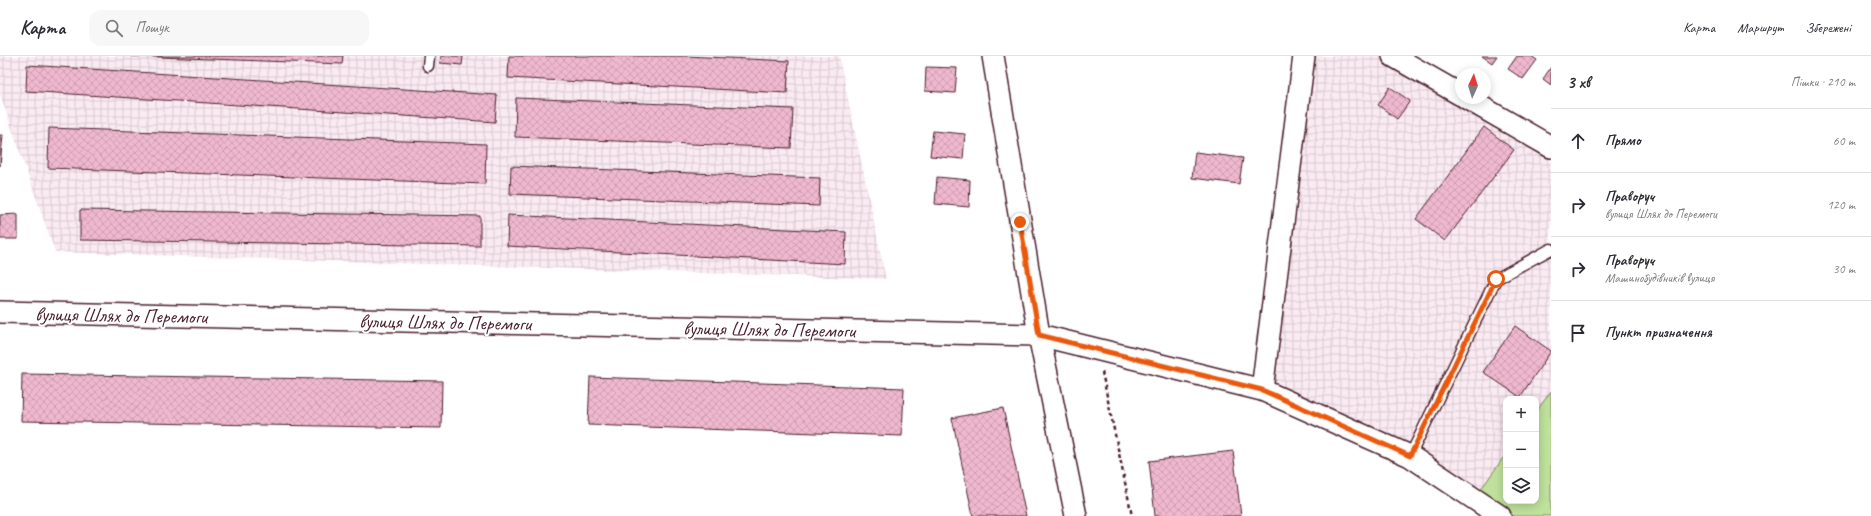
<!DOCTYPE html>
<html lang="uk">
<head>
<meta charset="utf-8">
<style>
	body { margin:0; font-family:Caveat,sans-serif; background:#f7f7f7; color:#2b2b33 }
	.controls { position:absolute; right:12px; bottom:12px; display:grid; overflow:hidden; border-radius:8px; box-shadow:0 2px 10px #0003 }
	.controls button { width:36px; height:36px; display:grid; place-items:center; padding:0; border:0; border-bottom:1px solid #e1e1e2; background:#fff; color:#2b2b33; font:20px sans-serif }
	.compass { position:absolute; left:1455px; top:12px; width:36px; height:36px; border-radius:50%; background:#fff; box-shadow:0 2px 10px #0003; rotate:4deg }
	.stop { position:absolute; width:12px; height:12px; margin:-9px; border:3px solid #ea580c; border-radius:50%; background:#fff }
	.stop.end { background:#ea580c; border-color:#fff; box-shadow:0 1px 4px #0008 }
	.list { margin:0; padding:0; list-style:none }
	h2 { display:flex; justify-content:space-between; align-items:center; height:52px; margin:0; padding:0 16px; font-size:17px }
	h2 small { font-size:13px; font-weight:400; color:#7c7c81 }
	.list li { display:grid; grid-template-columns:26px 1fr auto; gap:12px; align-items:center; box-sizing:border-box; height:64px; padding:0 16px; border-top:1px solid #e1e1e2 }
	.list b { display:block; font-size:15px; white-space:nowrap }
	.list p { margin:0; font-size:13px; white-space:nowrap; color:#7c7c81 }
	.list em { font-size:13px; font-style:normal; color:#7c7c81 }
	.icon { flex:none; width:22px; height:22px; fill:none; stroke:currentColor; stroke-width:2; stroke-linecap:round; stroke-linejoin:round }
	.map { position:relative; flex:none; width:1551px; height:460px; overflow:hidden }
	header { display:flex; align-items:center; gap:24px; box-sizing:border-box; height:56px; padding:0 20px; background:#fff; border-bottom:1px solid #e1e1e2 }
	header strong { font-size:19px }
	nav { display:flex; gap:22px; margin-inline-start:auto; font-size:14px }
	.search { width:280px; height:36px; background:#f7f7f7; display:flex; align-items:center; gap:10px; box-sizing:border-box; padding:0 14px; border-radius:12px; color:#7c7c81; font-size:15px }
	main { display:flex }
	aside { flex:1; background:#fff }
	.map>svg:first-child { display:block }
	.industrial { fill:url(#industrial-grid) }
	.grass { fill:#bee19b; stroke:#848063 }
	.building { fill:url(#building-cross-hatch); stroke:#4a1f2b }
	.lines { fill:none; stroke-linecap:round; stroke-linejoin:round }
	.lane-casing { stroke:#4a1f2b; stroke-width:13 }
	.street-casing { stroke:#4a1f2b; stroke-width:24 }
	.path { stroke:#4a1f2b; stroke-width:2.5; stroke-dasharray:4 3; stroke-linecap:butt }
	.lane { stroke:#fff; stroke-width:10 }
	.street { stroke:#fff; stroke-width:21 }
	.route { stroke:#ea580c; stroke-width:5 }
	.labels { text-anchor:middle; stroke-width:4; stroke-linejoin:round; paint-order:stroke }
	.street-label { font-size:20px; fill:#4a1f2b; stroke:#fff }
</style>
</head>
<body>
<header>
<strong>Карта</strong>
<div class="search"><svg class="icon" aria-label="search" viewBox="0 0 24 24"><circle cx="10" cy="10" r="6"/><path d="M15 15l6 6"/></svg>Пошук</div>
<nav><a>Карта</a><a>Маршрут</a><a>Збережені</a></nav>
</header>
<main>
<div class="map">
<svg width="1551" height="460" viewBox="0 0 1551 460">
	<defs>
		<pattern id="industrial-grid" width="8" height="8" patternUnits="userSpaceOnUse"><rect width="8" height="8" fill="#faeaf1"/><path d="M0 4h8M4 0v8" fill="none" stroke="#d8c8cf"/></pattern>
		<pattern id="building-cross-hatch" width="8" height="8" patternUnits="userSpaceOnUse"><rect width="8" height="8" fill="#efb8cf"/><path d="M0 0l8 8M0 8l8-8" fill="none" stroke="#ce9eb2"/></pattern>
	</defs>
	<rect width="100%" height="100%" fill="#fff"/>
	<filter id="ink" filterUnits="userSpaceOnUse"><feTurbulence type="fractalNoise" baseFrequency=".025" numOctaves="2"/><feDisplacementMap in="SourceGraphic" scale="8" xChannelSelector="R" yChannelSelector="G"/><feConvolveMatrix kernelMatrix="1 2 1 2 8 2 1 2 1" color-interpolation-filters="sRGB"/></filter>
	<g filter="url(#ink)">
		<!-- industrial -->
		<g class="industrial">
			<polygon points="0,0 839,0 886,223 55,196 0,39"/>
			<polygon points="1304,0 1393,0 1551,91 1551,335 1536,356 1536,343 1506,343 1506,398 1474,443 1262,334"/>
		</g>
		<!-- grass -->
		<polygon class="grass" points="1551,335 1551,460 1500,460 1474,443 1506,398 1506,445 1536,445 1536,356"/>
		<!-- building -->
		<g class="building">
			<polygon points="132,0 343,0 342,8"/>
			<polygon points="441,0 463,0 462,9 440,7"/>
			<polygon points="509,0 686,0 789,5 787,37 508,22"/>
			<polygon points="1482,0 1497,0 1492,7"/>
			<polygon points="1517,0 1531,0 1537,4 1523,23 1508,13"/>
			<polygon points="27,9 497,39 495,66 26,35"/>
			<polygon points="926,11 957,12 955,37 925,35"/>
			<polygon points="1551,11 1551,29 1543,23"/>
			<polygon points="1390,31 1410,45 1397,63 1378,49"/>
			<polygon points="516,42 793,53 791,92 515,81"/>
			<polygon points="1484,71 1514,94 1445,185 1416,163"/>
			<polygon points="49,72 486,88 485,128 48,112"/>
			<polygon points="933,75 965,78 963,103 930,100"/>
			<polygon points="0,79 3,79 0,110"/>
			<polygon points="1195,96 1243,102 1239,128 1192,122"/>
			<polygon points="511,110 820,122 819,150 510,138"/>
			<polygon points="937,121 970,124 969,151 935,148"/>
			<polygon points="80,154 480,160 480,190 80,184"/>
			<polygon points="18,158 18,183 0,183 0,159"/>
			<polygon points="508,159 846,176 845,208 507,190"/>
			<polygon points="1515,270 1551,295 1520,341 1483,316"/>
			<polygon points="22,318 442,325 441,372 21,365"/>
			<polygon points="590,321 904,332 902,380 588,369"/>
			<polygon points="1003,352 1026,460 973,460 952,362"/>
			<polygon points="1233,395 1241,460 1155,460 1149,405"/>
		</g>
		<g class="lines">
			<defs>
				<g id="lane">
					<polyline points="428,10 429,0"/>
					<polyline points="1410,400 1496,223 1551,193"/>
				</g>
				<g id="street">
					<polyline points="993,0 1039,279 1076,460"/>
					<polyline points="1393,0 1461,39"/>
					<polyline points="1466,42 1551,91"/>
					<polyline points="0,256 1039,279 1262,334 1410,400 1500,460"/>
					<polyline points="1262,334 1304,0"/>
				</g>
			</defs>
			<!-- lane casing -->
			<use href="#lane" class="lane-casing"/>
			<!-- street casing -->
			<use href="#street" class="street-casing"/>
			<!-- path -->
			<polyline class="path" points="1102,316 1132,460"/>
			<!-- lane -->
			<use href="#lane" class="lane"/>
			<!-- street -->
			<use href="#street" class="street"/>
		</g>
	</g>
	<g class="lines" filter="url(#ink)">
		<!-- route -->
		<polyline class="route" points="1020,166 1039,279 1262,334 1410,400 1496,223"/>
	</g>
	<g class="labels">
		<!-- street labels -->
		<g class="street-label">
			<text transform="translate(121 259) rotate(1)" y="7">вулиця Шлях до Перемоги</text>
			<text transform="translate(445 266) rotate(1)" y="7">вулиця Шлях до Перемоги</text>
			<text transform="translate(769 273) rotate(1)" y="7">вулиця Шлях до Перемоги</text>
		</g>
	</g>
</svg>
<div class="controls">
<button>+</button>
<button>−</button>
<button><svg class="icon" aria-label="layers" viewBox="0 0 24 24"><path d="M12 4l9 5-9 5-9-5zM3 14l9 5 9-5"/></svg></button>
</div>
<svg class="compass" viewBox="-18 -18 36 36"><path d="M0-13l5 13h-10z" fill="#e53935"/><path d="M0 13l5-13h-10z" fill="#7c7c81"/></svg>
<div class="stop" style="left:1496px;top:223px"></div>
<div class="stop end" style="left:1020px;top:166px"></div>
</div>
<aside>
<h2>3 хв<small>Пішки · 210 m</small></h2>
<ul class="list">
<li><svg class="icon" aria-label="ahead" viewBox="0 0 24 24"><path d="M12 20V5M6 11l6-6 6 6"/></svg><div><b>Прямо</b></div><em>60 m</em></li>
<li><svg class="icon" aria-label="right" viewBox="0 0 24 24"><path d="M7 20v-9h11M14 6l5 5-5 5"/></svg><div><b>Праворуч</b><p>вулиця Шлях до Перемоги</p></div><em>120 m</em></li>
<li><svg class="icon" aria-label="right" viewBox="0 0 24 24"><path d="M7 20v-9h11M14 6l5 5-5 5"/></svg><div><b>Праворуч</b><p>Машинобудівників вулиця</p></div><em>30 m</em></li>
<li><svg class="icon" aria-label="arrive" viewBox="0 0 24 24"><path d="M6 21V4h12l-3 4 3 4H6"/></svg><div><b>Пункт призначення</b></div></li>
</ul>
</aside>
</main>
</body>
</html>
